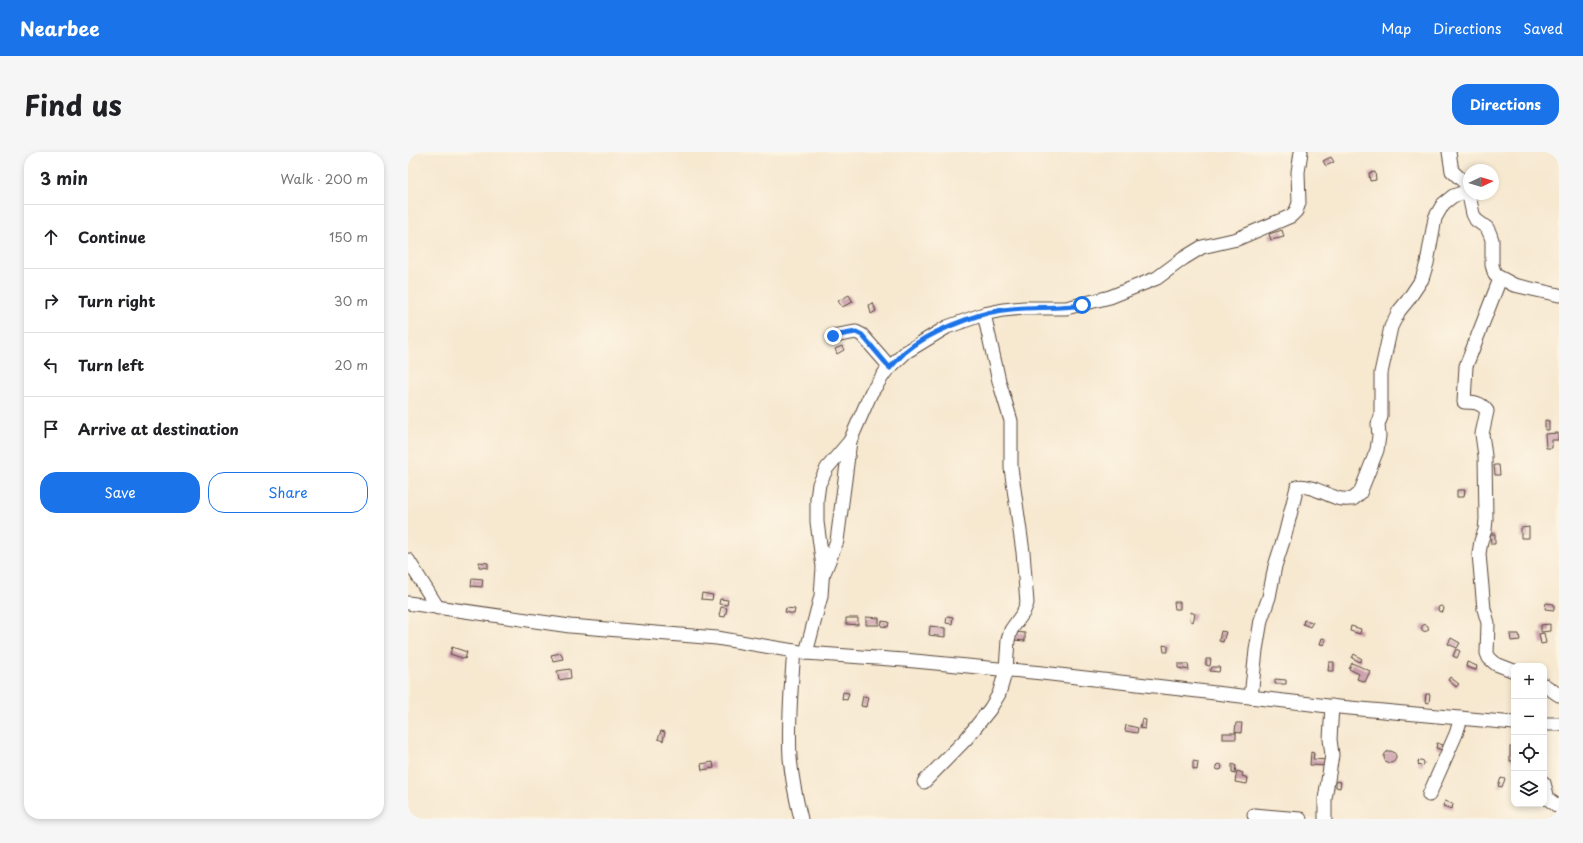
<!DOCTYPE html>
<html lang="en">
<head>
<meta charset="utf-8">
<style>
	body { margin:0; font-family:"Playpen Sans",sans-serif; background:#f6f6f6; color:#202124 }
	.controls { position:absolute; right:12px; bottom:12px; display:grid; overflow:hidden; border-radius:8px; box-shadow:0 2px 6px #0003 }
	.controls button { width:36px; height:36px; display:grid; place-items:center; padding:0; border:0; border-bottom:1px solid #e0e0e0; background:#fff; color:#202124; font:20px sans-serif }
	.compass { position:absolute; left:1055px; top:12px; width:36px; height:36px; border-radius:50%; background:#fff; box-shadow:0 2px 6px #0003; rotate:86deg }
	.stop { position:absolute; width:12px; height:12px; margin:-9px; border:3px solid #1a73e8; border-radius:50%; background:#fff }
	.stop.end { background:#1a73e8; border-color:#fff; box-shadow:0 1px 4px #0008 }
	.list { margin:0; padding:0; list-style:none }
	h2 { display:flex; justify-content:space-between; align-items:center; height:52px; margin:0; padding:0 16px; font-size:17px }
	h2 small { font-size:13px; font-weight:400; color:#757577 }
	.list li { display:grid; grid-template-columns:26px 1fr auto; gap:12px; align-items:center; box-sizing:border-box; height:64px; padding:0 16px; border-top:1px solid #e0e0e0 }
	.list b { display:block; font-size:15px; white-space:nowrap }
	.list em { font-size:13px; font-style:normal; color:#757577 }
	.actions { display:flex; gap:8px; padding:12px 16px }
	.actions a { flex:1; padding:9px 0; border:1px solid #1a73e8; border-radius:16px; text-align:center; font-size:14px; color:#1a73e8 }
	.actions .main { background:#1a73e8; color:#fff }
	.icon { flex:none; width:22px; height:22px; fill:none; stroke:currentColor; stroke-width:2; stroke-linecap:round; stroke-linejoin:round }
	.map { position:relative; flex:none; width:1151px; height:667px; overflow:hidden; border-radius:16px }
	header { display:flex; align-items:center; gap:24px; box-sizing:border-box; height:56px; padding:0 20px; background:#1a73e8; color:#fff }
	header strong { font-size:19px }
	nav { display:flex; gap:22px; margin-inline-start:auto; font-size:14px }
	.intro { display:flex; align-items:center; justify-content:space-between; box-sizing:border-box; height:96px; padding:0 24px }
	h1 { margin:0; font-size:28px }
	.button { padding:10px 18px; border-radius:16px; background:#1a73e8; color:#fff; font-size:14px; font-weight:700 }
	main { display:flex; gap:24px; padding:0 24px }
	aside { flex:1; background:#fff; border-radius:16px; box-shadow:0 2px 6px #0003 }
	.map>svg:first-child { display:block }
	.building { fill:#c697a8 }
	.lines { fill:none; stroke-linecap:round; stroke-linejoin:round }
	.minor-casing { stroke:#574639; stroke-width:15 }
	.minor { stroke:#fff; stroke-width:13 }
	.route { stroke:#1a73e8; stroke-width:5 }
</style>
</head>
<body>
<header>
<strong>Nearbee</strong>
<nav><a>Map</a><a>Directions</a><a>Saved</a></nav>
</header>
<div class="intro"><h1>Find us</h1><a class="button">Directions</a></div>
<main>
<aside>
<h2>3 min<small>Walk · 200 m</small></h2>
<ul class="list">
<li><svg class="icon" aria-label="ahead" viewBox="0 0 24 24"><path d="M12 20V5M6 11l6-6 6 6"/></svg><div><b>Continue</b></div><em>150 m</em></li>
<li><svg class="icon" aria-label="right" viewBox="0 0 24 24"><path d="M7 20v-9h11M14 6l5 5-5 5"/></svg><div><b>Turn right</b></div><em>30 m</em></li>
<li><svg class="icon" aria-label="left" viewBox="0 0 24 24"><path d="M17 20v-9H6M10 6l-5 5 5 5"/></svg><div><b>Turn left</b></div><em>20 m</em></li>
<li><svg class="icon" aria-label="arrive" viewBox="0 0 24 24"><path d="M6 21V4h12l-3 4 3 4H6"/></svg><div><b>Arrive at destination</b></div></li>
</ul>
<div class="actions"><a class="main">Save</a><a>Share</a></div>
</aside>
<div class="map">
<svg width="1151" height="667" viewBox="0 0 1151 667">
	<rect width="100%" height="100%" fill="#fcf5e5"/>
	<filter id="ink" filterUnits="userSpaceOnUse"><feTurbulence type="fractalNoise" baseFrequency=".025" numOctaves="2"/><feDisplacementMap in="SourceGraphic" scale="8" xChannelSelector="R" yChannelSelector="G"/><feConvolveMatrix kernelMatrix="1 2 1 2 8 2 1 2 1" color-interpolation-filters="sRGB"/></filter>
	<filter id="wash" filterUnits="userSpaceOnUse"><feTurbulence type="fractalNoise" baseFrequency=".012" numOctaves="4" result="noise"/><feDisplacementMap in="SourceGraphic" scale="16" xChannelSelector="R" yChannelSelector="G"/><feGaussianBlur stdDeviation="0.9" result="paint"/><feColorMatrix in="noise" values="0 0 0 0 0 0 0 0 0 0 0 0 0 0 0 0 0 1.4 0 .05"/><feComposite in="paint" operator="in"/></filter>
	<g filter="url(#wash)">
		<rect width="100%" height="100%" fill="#f7e8d0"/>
		<g id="blocks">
			<!-- building -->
			<g class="building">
				<polygon points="923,5 926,10 918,14 915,9"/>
				<polygon points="967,20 968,28 962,29 961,21"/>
				<polygon points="874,78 876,85 863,88 861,82"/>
				<polygon points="441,143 445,150 434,155 430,149"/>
				<polygon points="465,151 468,159 463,162 461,153"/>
				<polygon points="434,194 436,198 429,202 427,197"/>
				<polygon points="1137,268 1141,269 1141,278 1137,278"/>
				<polygon points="1150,281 1150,288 1144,288 1144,296 1138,296 1137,282"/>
				<polygon points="1086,313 1091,313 1092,323 1087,323"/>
				<polygon points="1049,338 1057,338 1056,345 1049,345"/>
				<polygon points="1121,375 1121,386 1113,386 1113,376"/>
				<polygon points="1082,382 1087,382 1087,392 1083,392"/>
				<polygon points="71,410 80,411 80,416 71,415"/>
				<polygon points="64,426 75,427 74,435 63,434"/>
				<polygon points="294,441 305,443 304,448 293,447"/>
				<polygon points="312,447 320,448 319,453 311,452"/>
				<polygon points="766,450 772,450 772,457 767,457"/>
				<polygon points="1138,451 1146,452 1146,458 1137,457"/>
				<circle cx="1033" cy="457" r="3"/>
				<polygon points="313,455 319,456 317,465 311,464"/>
				<polygon points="378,456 387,457 386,462 377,460"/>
				<polygon points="783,460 787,462 785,470 782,468"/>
				<polygon points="539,464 545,465 544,472 538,471"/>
				<polygon points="458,465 471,466 471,473 458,473"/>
				<polygon points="438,466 450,466 450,473 438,472"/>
				<polygon points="896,468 905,470 902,475 895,472"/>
				<polygon points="474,469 481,470 480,475 473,474"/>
				<polygon points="1142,472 1142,479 1133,480 1133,473"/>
				<circle cx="1017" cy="476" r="3.5"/>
				<polygon points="522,474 537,476 537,485 521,483"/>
				<polygon points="943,474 953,477 952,482 942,479"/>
				<polygon points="813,479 818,480 815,490 811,489"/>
				<polygon points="606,480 617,481 617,489 606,488"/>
				<polygon points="1136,481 1138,491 1133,492 1131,482"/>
				<polygon points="1102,482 1111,482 1112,488 1103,489"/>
				<polygon points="914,486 918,487 916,493 912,492"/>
				<polygon points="1043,486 1052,491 1049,496 1040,492"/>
				<polygon points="755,493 760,494 760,500 756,500"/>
				<polygon points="44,495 59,500 57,507 42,502"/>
				<polygon points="1048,497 1052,499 1049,506 1045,504"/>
				<polygon points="153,501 155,507 145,509 143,503"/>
				<polygon points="946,502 954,507 952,510 944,506"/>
				<polygon points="798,507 803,507 802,514 798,513"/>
				<polygon points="921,510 926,510 926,519 920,519"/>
				<polygon points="1059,510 1069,514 1068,518 1058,515"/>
				<polygon points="944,511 962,519 957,530 949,527 951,522 941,517"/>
				<polygon points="770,512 780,512 781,518 770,516"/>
				<polygon points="804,515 812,515 811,520 802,519"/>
				<polygon points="162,517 163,526 151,528 149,519"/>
				<polygon points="1042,525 1051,532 1048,535 1040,528"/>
				<polygon points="867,527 878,528 878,532 867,532"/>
				<polygon points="435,540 441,541 439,548 434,547"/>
				<polygon points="1018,542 1022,542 1021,551 1017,550"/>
				<polygon points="455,544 460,545 458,555 453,554"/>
				<polygon points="734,567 738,568 737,577 732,576"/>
				<polygon points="828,571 834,571 833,581 827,580"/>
				<polygon points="718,573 730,576 729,581 717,579"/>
				<polygon points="253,579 257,580 255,589 250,587"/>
				<rect x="815" y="581" width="13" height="6"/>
				<polygon points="1029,591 1035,593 1034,598 1028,596"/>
				<rect x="1102" y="595" width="4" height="14"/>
				<circle cx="982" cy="605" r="6"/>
				<polygon points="903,600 906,601 905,607 920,608 920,614 902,613"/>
				<circle cx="1013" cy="611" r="3"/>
				<polygon points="785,609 790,610 789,618 785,617"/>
				<polygon points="305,610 306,616 294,618 293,612"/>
				<circle cx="811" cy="615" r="3"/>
				<polygon points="824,612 828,614 827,622 824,621"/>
				<polygon points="829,619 835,621 834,624 840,626 839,632 827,630"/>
				<polygon points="1093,626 1097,627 1094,635 1090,634"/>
				<polygon points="928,629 933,630 932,636 928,635"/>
				<polygon points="1037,649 1045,652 1044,657 1035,654"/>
			</g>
		</g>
	</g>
	<g filter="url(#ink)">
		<use href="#blocks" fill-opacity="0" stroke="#574639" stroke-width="1"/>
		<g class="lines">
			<defs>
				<g id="minor">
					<polyline points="1041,0 1044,19 1057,31 1060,39 1065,62 1068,68 1079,76 1082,82 1084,88 1084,113 1087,123 1106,133 1151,143"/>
					<path d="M1092 127 1058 214 1056 250C1065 250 1073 250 1079 259L1074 282 1077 304 1078 367 1077 378 1073 389 1071 402 1076 457 1080 471 1079 501 1081 506 1088 512 1106 519"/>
					<polyline points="425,184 448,180 454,183 482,215"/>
					<polyline points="0,408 30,456"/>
					<polyline points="416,421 429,389 442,289"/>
					<polyline points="0,451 162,474 309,486 398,501 496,508 634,521 920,554 1106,571"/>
					<path d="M386 499C383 534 380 571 382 606 384 627 388 647 393 667"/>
					<polyline points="398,501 413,444 415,415 409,370 409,347 411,332 419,316 442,289 463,241 478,219 498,200 539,175 576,162 595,158 616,156 658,156 702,145 749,126 776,106 794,95 829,87 883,64 888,59 891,51 890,20 893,0"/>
					<polyline points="1136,533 1151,543"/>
					<path d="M843 545 848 498 853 468 861 445 867 414 877 383 889 335C897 331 920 343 929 346 934 348 940 347 945 347L952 341 969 298 971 284 970 272 973 265V221L983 175 991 159 1000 148 1014 127 1019 111 1027 66 1035 52 1045 44 1060 39"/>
					<polyline points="1136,572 1151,572"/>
					<polyline points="516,630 558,587 582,557 591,542 598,518 600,488 603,478 615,461 619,451 615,400 603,316 603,269 591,229 576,162"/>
					<polyline points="1136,631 1140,647 1151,655"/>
					<polyline points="1021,643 1048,582 1053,566"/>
					<polyline points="846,663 892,667"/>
					<polyline points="917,667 917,647 924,603 922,587 924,554"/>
				</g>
			</defs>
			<!-- minor casing -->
			<use href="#minor" class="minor-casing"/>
			<!-- minor -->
			<use href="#minor" class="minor"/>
		</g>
	</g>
	<g class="lines" filter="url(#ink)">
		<!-- route -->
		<path class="route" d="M425 184 448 180 454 183 482 216C487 210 492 205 497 200 519 181 566 162 595 158 621 154 648 157 674 153"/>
	</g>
</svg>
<div class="controls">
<button>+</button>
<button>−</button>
<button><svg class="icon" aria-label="locate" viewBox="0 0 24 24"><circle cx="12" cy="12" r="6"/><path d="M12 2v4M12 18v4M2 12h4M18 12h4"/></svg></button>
<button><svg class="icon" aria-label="layers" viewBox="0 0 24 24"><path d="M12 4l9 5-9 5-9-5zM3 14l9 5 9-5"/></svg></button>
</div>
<svg class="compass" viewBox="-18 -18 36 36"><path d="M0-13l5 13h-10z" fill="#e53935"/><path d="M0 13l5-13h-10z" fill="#757577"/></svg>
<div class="stop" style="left:674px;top:153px"></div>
<div class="stop end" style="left:425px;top:184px"></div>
</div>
</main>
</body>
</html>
